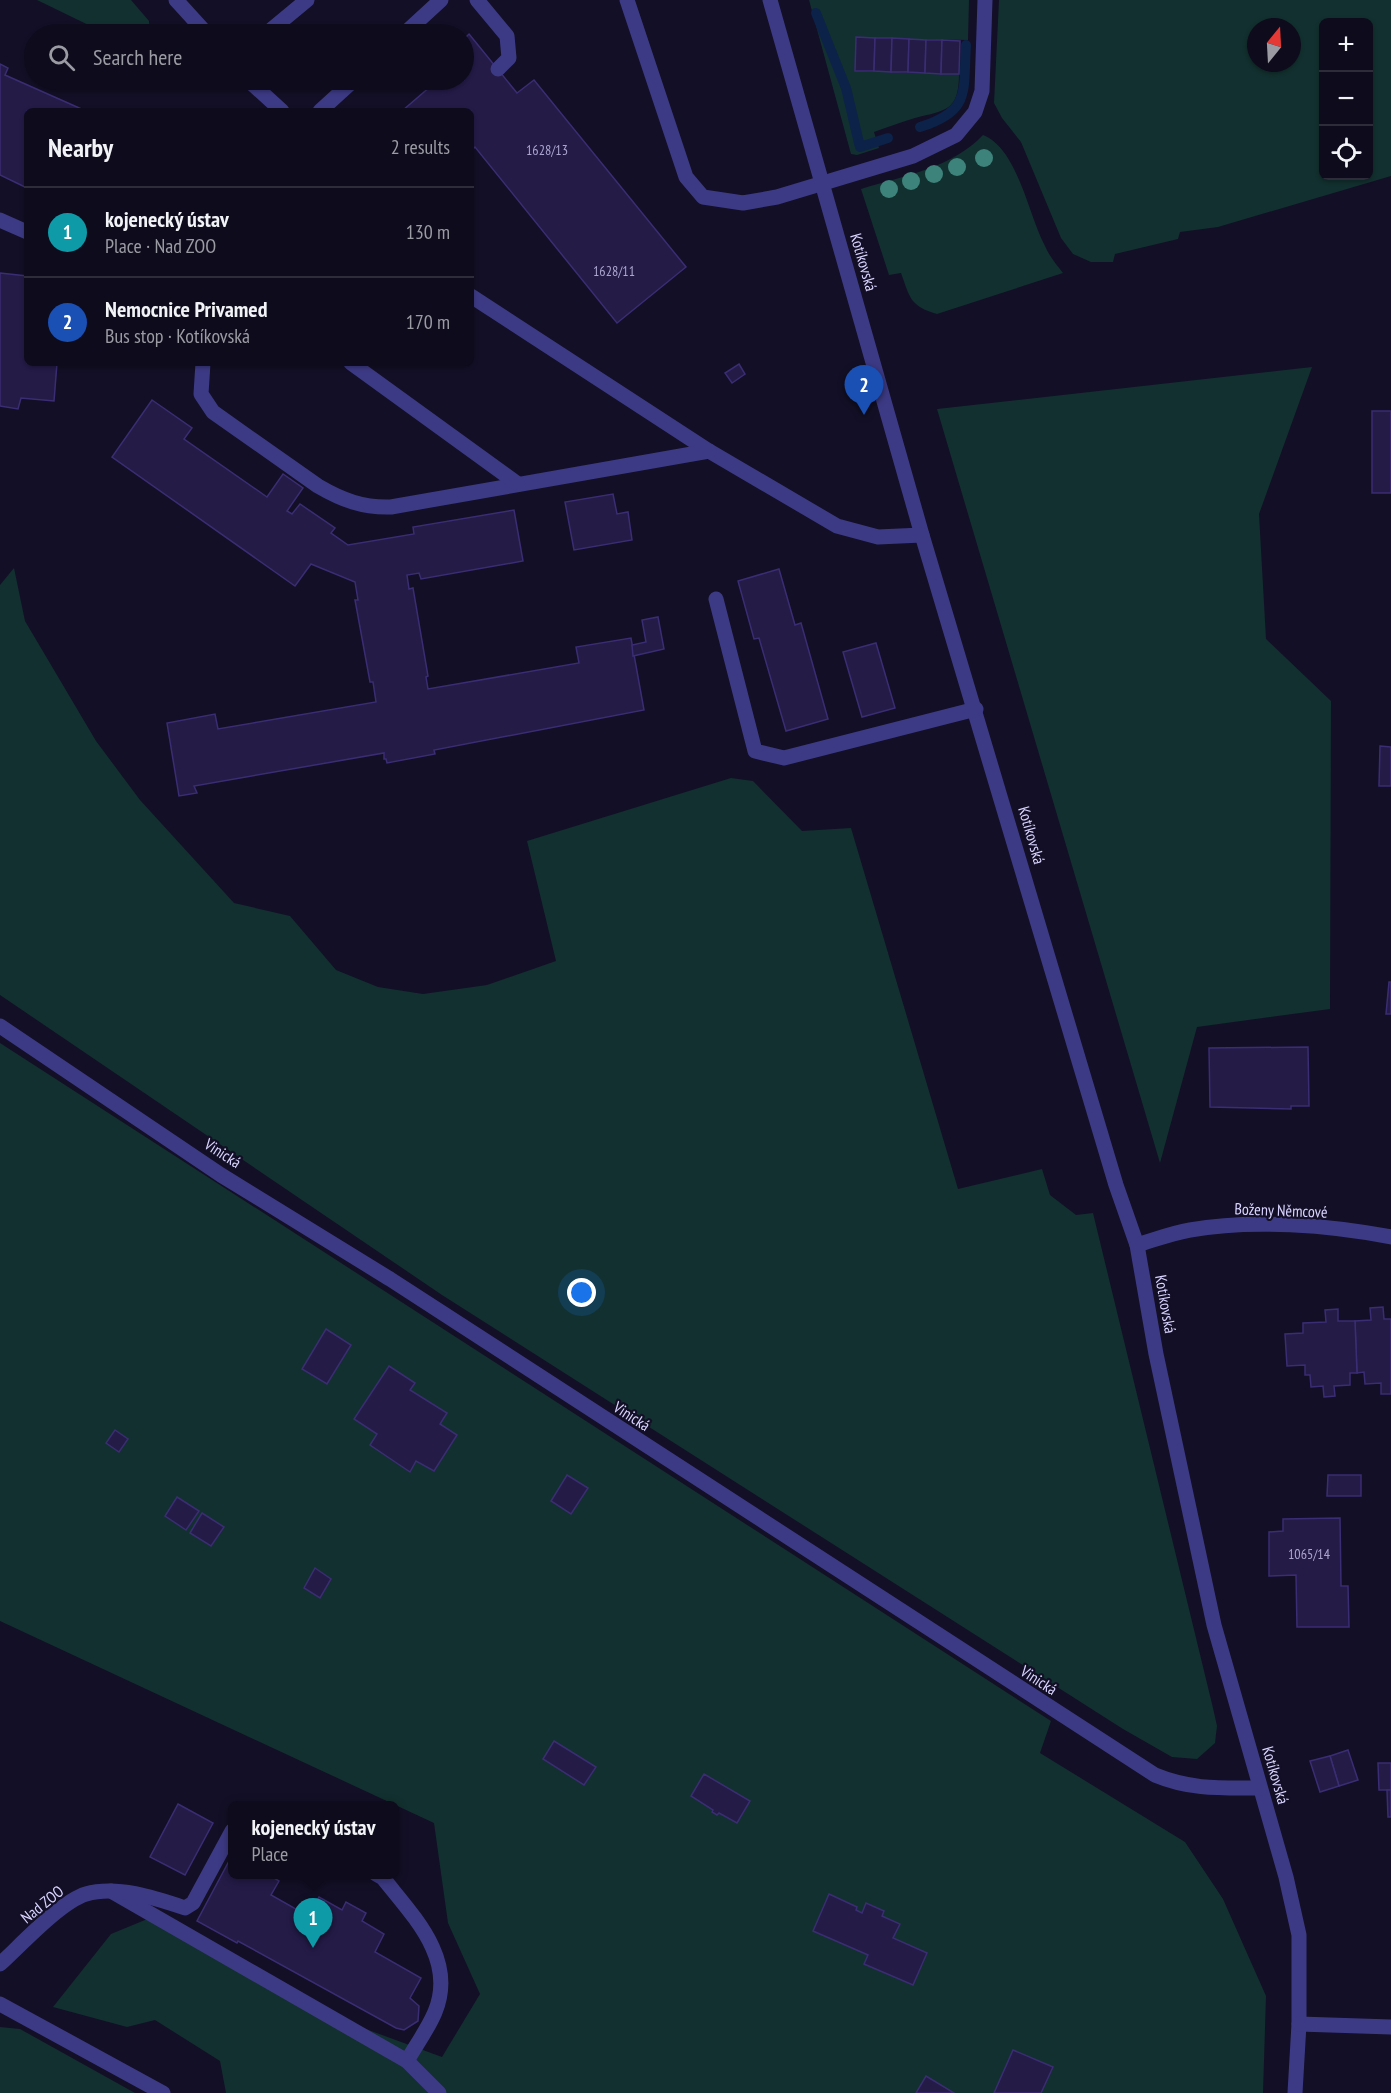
<!DOCTYPE html>
<html lang="en">
<head>
<meta charset="utf-8">
<style>
	body { margin:0; font-family:"PT Sans Narrow",sans-serif; background:#1c1929; color:#f1f3f6 }
	.controls { position:absolute; right:18px; top:18px; display:grid; overflow:hidden; border-radius:9px; box-shadow:0 2px 4px #0004 }
	.controls button { width:54px; height:54px; display:grid; place-items:center; padding:0; border:0; border-bottom:2px solid #2e2b3b; background:#0e0b1c; color:#f1f3f6; font:30px sans-serif }
	.compass { position:absolute; left:1247px; top:18px; width:54px; height:54px; border-radius:50%; background:#0e0b1c; box-shadow:0 2px 4px #0004; rotate:18deg }
	.you { position:absolute; left:582px; top:1293px; width:21px; height:21px; margin:-15px; border:4px solid #fff; border-radius:50%; background:#1a73e8; box-shadow:0 0 0 9px #1a73e833 }
	.badge { display:grid; place-items:center; width:39px; height:39px; border-radius:50%; background:#00e5ff; color:#fff; font-size:20px; font-weight:700 }
	.pin { position:absolute; translate:-50% -50px; filter:drop-shadow(0 2px 3px #0008) }
	.pin::after { content:''; position:absolute; top:32px; width:21px; height:18px; background:inherit; clip-path:polygon(0 0,100% 0,50% 100%) }
	.popup { position:absolute; left:228px; top:1801px; width:171px; height:78px; box-sizing:border-box; display:grid; place-content:center; border-radius:9px; background:#0e0b1c; filter:drop-shadow(0 2px 4px #0005); font-size:20px; white-space:nowrap; color:#9b9ba3 }
	.popup b { font-size:22px; color:#f1f3f6 }
	.popup::after { content:''; position:absolute; left:50%; top:100%; margin-left:-12px; border:12px solid transparent; border-top-color:#0e0b1c }
	.list { margin:0; padding:0; list-style:none }
	h2 { display:flex; justify-content:space-between; align-items:center; height:78px; margin:0; padding:0 24px; font-size:26px }
	h2 small { font-size:20px; font-weight:400; color:#9b9ba3 }
	.list li { display:grid; grid-template-columns:39px 1fr auto; gap:18px; align-items:center; box-sizing:border-box; height:90px; padding:0 24px; border-top:2px solid #2e2b3b }
	.list b { display:block; font-size:22px; white-space:nowrap }
	.list p { margin:0; font-size:20px; white-space:nowrap; color:#9b9ba3 }
	.list em { font-size:20px; font-style:normal; color:#9b9ba3 }
	.icon { flex:none; width:33px; height:33px; fill:none; stroke:currentColor; stroke-width:2; stroke-linecap:round; stroke-linejoin:round }
	.map { position:relative; flex:none; width:1391px; height:2093px; overflow:hidden }
	.search { position:absolute; background:#0e0b1c; box-shadow:0 2px 4px #0004; left:24px; top:24px; width:450px; height:66px; display:flex; align-items:center; gap:15px; box-sizing:border-box; padding:0 21px; border-radius:33px; color:#9b9ba3; font-size:22px }
	.panel { position:absolute; background:#0e0b1c; box-shadow:0 2px 4px #0004; left:24px; top:108px; width:450px; height:258px; border-radius:9px }
	.map>svg:first-child { display:block }
	.green { fill:#12302f; fill-rule:evenodd }
	.lines { fill:none; stroke-linecap:round; stroke-linejoin:round }
	.stream { stroke:#0c2248; stroke-width:10 }
	.building { fill:#241b47; stroke:#3b2d73; stroke-width:1.5 }
	.minor { stroke:#3d3a85; stroke-width:15 }
	.tree { fill:#3d827b }
	.labels { text-anchor:middle; stroke-width:4.5; stroke-linejoin:round; paint-order:stroke }
	.number-label { font-size:14px; fill:#aca6d1 }
	.street-label { font-size:16px; fill:#d9d4ff; stroke:#130f26 }
</style>
</head>
<body>
<div class="map">
<svg width="1391" height="2093" viewBox="0 0 1391 2093">
	<rect width="100%" height="100%" fill="#130f26"/>
	<!-- green -->
	<g class="green">
		<polygon points="37,0 131,0 149,21 150,34 107,34"/>
		<path d="M809 0H969L968 40 856 38 855 71 959 74C959 111 946 110 915 118 901 122 888 127 874 132L879 148 857 155 851 154Z"/>
		<path d="M999 0H1391V176L1218 227 1180 232 1178 239 1115 254 1113 262H1091L1073 254 1061 238 1021 142 1002 118 994 103ZM1368 22V176H1324V22ZM1256 27H1292V63H1256Z"/>
		<path d="M983 135C1018 149 1028 214 1045 246 1049 256 1057 265 1063 273L937 314C910 306 910 298 901 273L889 275 861 189C903 176 952 168 983 135Z"/>
		<polygon points="1312,367 1259,514 1266,639 1331,701 1330,1009 1197,1027 1160,1163 937,409"/>
		<polygon points="14,568 25,621 96,741 140,800 234,903 290,916 336,970 378,987 423,994 487,985 556,961 527,841 731,778 753,781 802,831 851,828 958,1189 1042,1169 1050,1195 1076,1215 1093,1213 1213,1708 1217,1726 1215,1743 1197,1759 1172,1757 1123,1729 442,1295 0,995 0,585"/>
		<polygon points="0,1043 1051,1721 1040,1753 1185,1842 1223,1899 1266,1996 1263,2093 226,2093 220,2061 155,2020 127,2027 53,2007 111,1934 162,1913 325,2014 442,2057 480,1994 448,1923 434,1823 0,1621"/>
		<polygon points="0,2027 20,2029 135,2093 0,2093"/>
	</g>
	<g class="lines">
		<!-- stream -->
		<g class="stream">
			<polyline points="816,13 846,88 860,147 888,138"/>
			<path d="M920 127C971 111 963 92 966 45"/>
		</g>
	</g>
	<!-- building -->
	<g class="building">
		<polygon points="469,34 517,93 534,80 686,267 617,323 475,147 471,151 471,111 402,111 438,80 464,80 464,39"/>
		<polygon points="856,37 875,38 874,71 855,71"/>
		<polygon points="875,38 892,38 891,72 874,71"/>
		<polygon points="892,38 909,39 908,72 891,72"/>
		<polygon points="909,39 926,40 925,73 908,72"/>
		<polygon points="926,40 942,40 941,74 925,73"/>
		<polygon points="942,40 960,41 959,74 941,74"/>
		<polygon points="0,64 8,68 5,75 86,111 27,111 27,188 0,175"/>
		<polygon points="0,273 27,276 27,363 57,363 54,401 21,398 18,409 0,406"/>
		<polygon points="739,364 745,374 732,383 725,373"/>
		<polygon points="152,400 192,428 184,439 267,497 283,474 303,488 287,511 292,514 300,504 335,528 331,533 348,545 414,534 413,527 514,510 523,561 421,579 419,573 407,575 409,589 413,588 428,676 426,677 428,689 579,663 576,647 631,638 644,710 434,750 435,754 387,763 386,759 384,759 384,753 194,786 197,793 179,796 167,723 215,714 218,729 376,702 373,682 370,682 355,600 358,600 355,582 311,564 295,586 112,457"/>
		<rect x="1372" y="411" width="19" height="82"/>
		<polygon points="613,494 617,514 628,512 632,540 574,550 565,502"/>
		<polygon points="779,569 795,625 801,623 828,719 786,731 759,638 754,639 738,581"/>
		<polygon points="658,617 664,649 633,656 632,645 646,642 642,620"/>
		<polygon points="876,643 895,708 862,717 843,652"/>
		<polygon points="1380,746 1391,747 1391,786 1379,786"/>
		<polygon points="1389,982 1391,982 1391,1014 1386,1014"/>
		<polygon points="1308,1047 1309,1106 1291,1106 1291,1109 1210,1107 1209,1048"/>
		<polygon points="1383,1307 1384,1319 1391,1319 1391,1394 1381,1394 1381,1383 1365,1384 1364,1372 1357,1373 1355,1321 1371,1320 1370,1308"/>
		<polygon points="1338,1309 1338,1321 1355,1321 1357,1373 1350,1373 1350,1385 1334,1386 1335,1396 1324,1397 1323,1386 1311,1387 1310,1375 1305,1375 1305,1365 1287,1366 1285,1334 1303,1333 1303,1323 1326,1322 1325,1310"/>
		<polygon points="326,1329 351,1345 327,1384 302,1369"/>
		<polygon points="389,1366 415,1383 410,1390 447,1413 440,1424 457,1435 434,1471 416,1461 410,1472 370,1445 377,1434 354,1419"/>
		<polygon points="115,1430 128,1439 119,1452 106,1443"/>
		<polygon points="567,1475 588,1488 571,1514 551,1501"/>
		<polygon points="1328,1475 1361,1475 1361,1496 1327,1496"/>
		<polygon points="177,1497 199,1511 186,1530 165,1516"/>
		<polygon points="202,1513 224,1527 211,1546 190,1533"/>
		<polygon points="1340,1518 1341,1586 1348,1586 1349,1627 1297,1627 1296,1575 1269,1576 1269,1532 1283,1531 1283,1519"/>
		<polygon points="315,1568 331,1579 320,1598 304,1588"/>
		<polygon points="554,1741 596,1767 584,1785 543,1759"/>
		<polygon points="1348,1750 1358,1780 1339,1786 1330,1756"/>
		<polygon points="1330,1756 1339,1786 1320,1792 1310,1761"/>
		<polygon points="1378,1763 1391,1763 1391,1790 1379,1790"/>
		<polygon points="704,1774 750,1801 737,1823 719,1813 717,1815 712,1812 713,1810 691,1796"/>
		<polygon points="1387,1790 1391,1790 1391,1817 1388,1817"/>
		<polygon points="178,1804 213,1823 185,1875 150,1857"/>
		<polygon points="229,1861 232,1863 232,1874 253,1874 259,1878 261,1874 268,1874 279,1881 271,1895 308,1916 319,1897 342,1910 346,1902 366,1913 362,1921 384,1934 375,1952 421,1978 410,1998 419,2006 418,2021 404,2030 396,2028 238,1941 237,1943 197,1921"/>
		<polygon points="829,1894 857,1907 856,1910 862,1913 866,1903 884,1911 882,1916 900,1924 893,1938 927,1953 913,1985 864,1964 868,1955 813,1931"/>
		<polygon points="1013,2050 1053,2067 1041,2093 994,2093"/>
		<polygon points="926,2076 954,2093 916,2093"/>
	</g>
	<g class="lines">
		<!-- minor -->
		<g class="minor">
			<polyline points="176,0 207,34"/>
			<polyline points="477,0 507,36 509,58 498,69"/>
			<polyline points="627,0 686,177 703,197 743,203 777,197 913,156 956,135 975,112 982,91 985,0"/>
			<polyline points="770,0 922,535 1116,1185 1137,1245 1156,1354 1214,1625 1286,1877 1299,1935 1299,2024 1295,2093"/>
			<polyline points="266,34 307,0"/>
			<polyline points="404,34 441,0"/>
			<polyline points="248,80 282,111"/>
			<polyline points="320,111 354,80"/>
			<polyline points="0,220 27,232"/>
			<polyline points="471,296 709,451 837,526 878,537 922,535"/>
			<path d="M203 363 201 394 213 412 318 486C342 500 363 508 391 507L709 451"/>
			<polyline points="351,363 518,484"/>
			<polyline points="716,599 755,751 784,758 976,709"/>
			<path d="M0 1026 221 1175 390 1279 1155 1775C1191 1790 1222 1788 1260 1788"/>
			<path d="M1137 1245C1154 1240 1172 1233 1190 1230 1252 1219 1329 1225 1391 1237"/>
			<path d="M376 1874 383 1878C413 1916 457 1959 435 2012 428 2029 416 2045 407 2061"/>
			<polyline points="111,1891 407,2061 439,2093"/>
			<path d="M0 1964C20 1946 60 1902 86 1894 117 1885 155 1898 185 1908L193 1903 232 1831"/>
			<polyline points="0,2004 163,2093"/>
			<polyline points="1299,2024 1391,2027"/>
		</g>
	</g>
	<!-- trees -->
	<g class="tree">
		<circle cx="984" cy="158" r="9"/>
		<circle cx="957" cy="167" r="9"/>
		<circle cx="934" cy="174" r="9"/>
		<circle cx="911" cy="181" r="9"/>
		<circle cx="889" cy="189" r="9"/>
	</g>
	<g class="labels">
		<!-- number labels -->
		<g class="number-label">
			<text x="547" y="155">1628/13</text>
			<text x="614" y="276">1628/11</text>
			<text x="1309" y="1559">1065/14</text>
		</g>
		<!-- street labels -->
		<g class="street-label">
			<text transform="translate(864 262) rotate(74)" y="6">Kotíkovská</text>
			<text transform="translate(1032 835) rotate(74)" y="6">Kotíkovská</text>
			<text transform="translate(223 1153) rotate(33)" y="6">Vinická</text>
			<text transform="translate(1281 1210) rotate(2)" y="6">Boženy Němcové</text>
			<text transform="translate(1166 1304) rotate(80)" y="6">Kotíkovská</text>
			<text transform="translate(632 1416) rotate(33)" y="6">Vinická</text>
			<text transform="translate(1039 1680) rotate(33)" y="6">Vinická</text>
			<text transform="translate(1276 1775) rotate(74)" y="6">Kotíkovská</text>
			<text transform="translate(42 1904) rotate(-39)" y="6">Nad ZOO</text>
		</g>
	</g>
</svg>
<div class="controls">
<button>+</button>
<button>−</button>
<button><svg class="icon" aria-label="locate" viewBox="0 0 24 24"><circle cx="12" cy="12" r="6"/><path d="M12 2v4M12 18v4M2 12h4M18 12h4"/></svg></button>
</div>
<svg class="compass" viewBox="-18 -18 36 36"><path d="M0-13l5 13h-10z" fill="#e53935"/><path d="M0 13l5-13h-10z" fill="#9b9ba3"/></svg>
<div class="you"></div>
<div class="pin badge" style="left:313px;top:1948px;background:#0f9aa8">1</div>
<div class="popup"><b>kojenecký ústav</b>Place</div>
<div class="pin badge" style="left:864px;top:415px;background:#1a4fb4">2</div>
<div class="search"><svg class="icon" aria-label="search" viewBox="0 0 24 24"><circle cx="10" cy="10" r="6"/><path d="M15 15l6 6"/></svg>Search here</div>
<section class="panel">
<h2>Nearby<small>2 results</small></h2>
<ul class="list">
<li><span class="badge" style="background:#0f9aa8">1</span><div><b>kojenecký ústav</b><p>Place · Nad ZOO</p></div><em>130 m</em></li>
<li><span class="badge" style="background:#1a4fb4">2</span><div><b>Nemocnice Privamed</b><p>Bus stop · Kotíkovská</p></div><em>170 m</em></li>
</ul>
</section>
</div>
</body>
</html>
